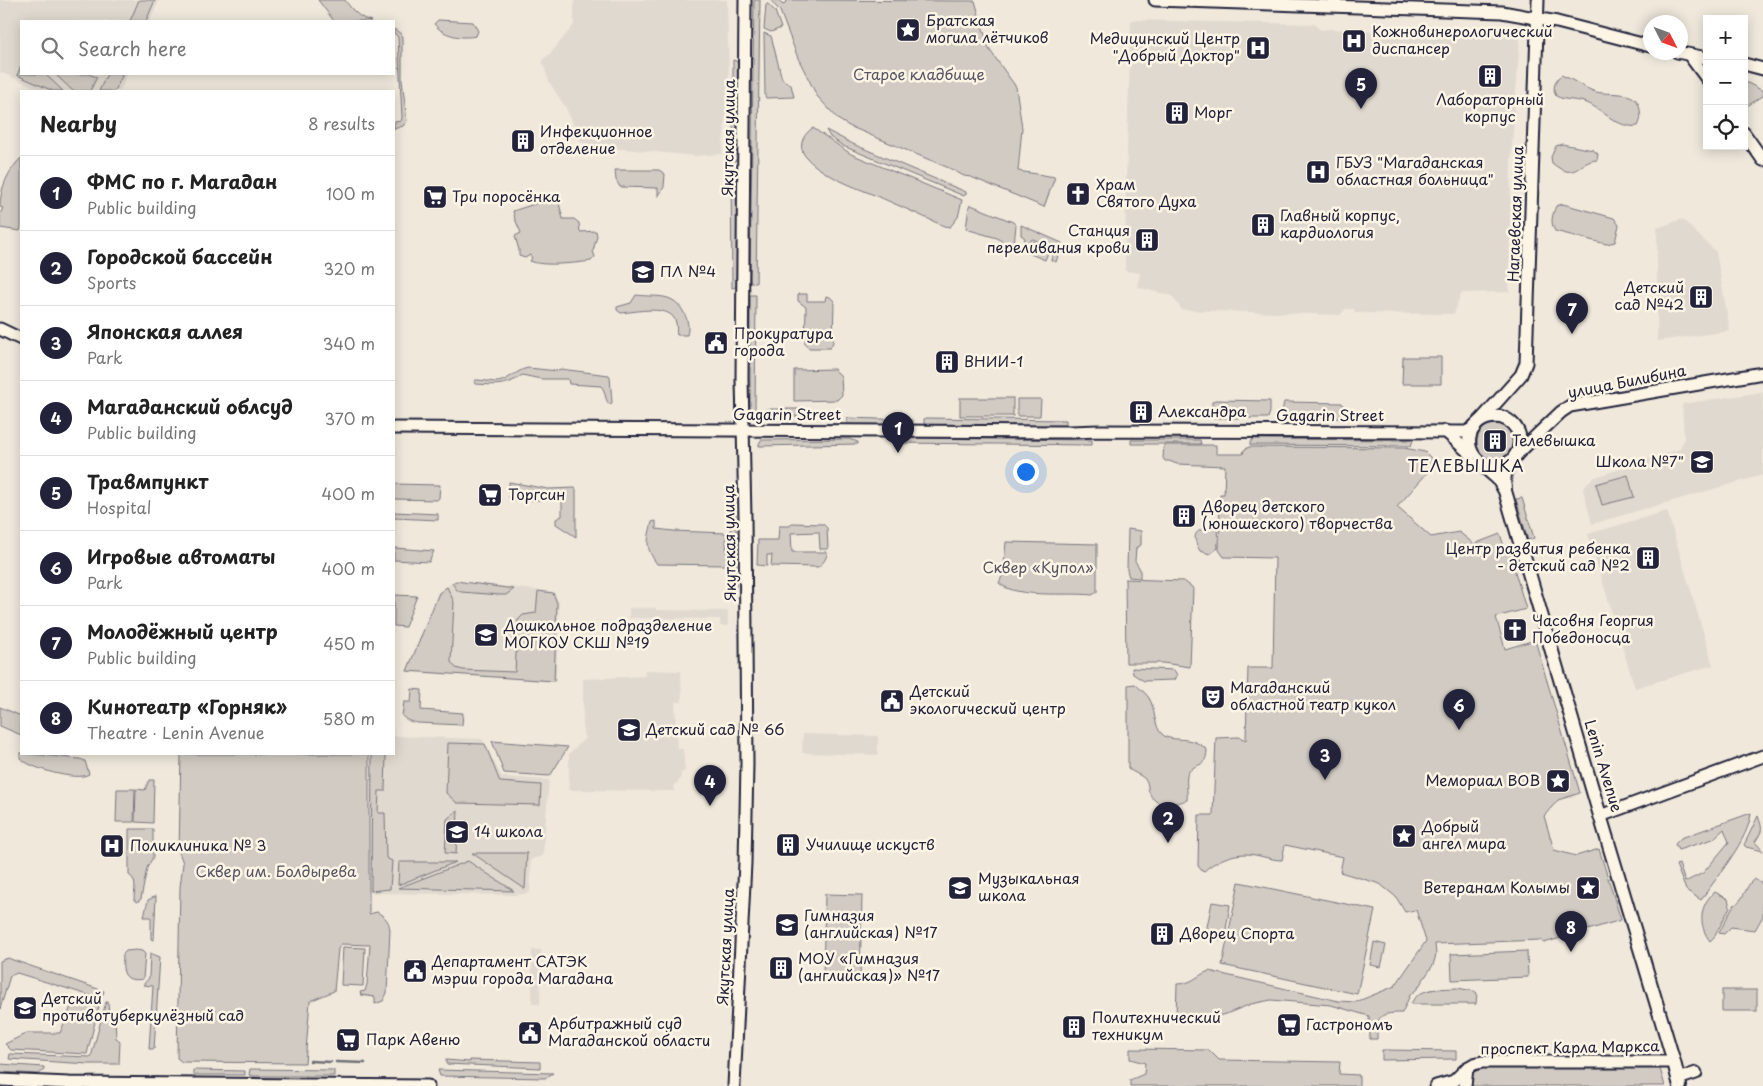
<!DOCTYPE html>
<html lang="en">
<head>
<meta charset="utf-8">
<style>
	body { margin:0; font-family:"Playpen Sans",sans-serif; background:#f6f6f6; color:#222 }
	.controls { position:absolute; right:15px; top:15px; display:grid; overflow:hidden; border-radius:0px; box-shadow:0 2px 12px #0003 }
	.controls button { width:45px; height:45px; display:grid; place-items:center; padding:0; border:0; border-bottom:1px solid #e0e0e0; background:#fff; color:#222; font:25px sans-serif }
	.compass { position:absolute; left:1643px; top:15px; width:45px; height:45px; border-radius:50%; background:#fff; box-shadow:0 2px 12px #0003; rotate:132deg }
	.you { position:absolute; left:1025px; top:471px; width:18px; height:18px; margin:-12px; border:4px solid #fff; border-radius:50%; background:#1a73e8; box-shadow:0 0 0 8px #1a73e833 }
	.badge { display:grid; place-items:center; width:32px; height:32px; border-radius:50%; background:#22223b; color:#fff; font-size:16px; font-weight:700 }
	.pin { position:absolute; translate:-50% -41px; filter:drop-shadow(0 1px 2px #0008) }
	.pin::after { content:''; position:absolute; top:26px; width:18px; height:15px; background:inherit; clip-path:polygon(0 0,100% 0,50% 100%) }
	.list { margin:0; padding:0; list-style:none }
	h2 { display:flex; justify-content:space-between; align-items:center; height:65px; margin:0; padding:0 20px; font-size:21px }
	h2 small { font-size:16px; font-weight:400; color:#767676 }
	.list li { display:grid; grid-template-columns:32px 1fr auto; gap:15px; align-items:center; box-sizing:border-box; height:75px; padding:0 20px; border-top:1px solid #e0e0e0 }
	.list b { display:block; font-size:19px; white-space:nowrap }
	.list p { margin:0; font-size:16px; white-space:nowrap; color:#767676 }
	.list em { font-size:16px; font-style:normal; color:#767676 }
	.icon { flex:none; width:28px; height:28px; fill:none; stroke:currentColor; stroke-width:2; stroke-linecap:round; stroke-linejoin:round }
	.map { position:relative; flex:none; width:1763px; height:1086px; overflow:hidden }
	.search { position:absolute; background:#fff; box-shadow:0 2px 12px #0003; left:20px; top:20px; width:375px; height:55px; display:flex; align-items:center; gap:12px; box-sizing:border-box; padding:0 18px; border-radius:0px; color:#767676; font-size:19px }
	.panel { position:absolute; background:#fff; box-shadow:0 2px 12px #0003; left:20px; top:90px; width:375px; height:665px; border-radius:0px }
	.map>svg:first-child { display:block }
	.built { fill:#e0d9cf }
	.green { fill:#d1cbc3; stroke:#7a767f }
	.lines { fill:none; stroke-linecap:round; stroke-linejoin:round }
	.stream { stroke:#716f79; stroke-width:2.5 }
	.secondary-casing { stroke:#22223b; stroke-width:15 }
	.primary-casing { stroke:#22223b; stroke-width:16 }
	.secondary { stroke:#fcf5e5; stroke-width:11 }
	.primary { stroke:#fcf5e5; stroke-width:12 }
	.labels { text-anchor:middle; stroke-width:5; stroke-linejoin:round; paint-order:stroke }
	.poi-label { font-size:15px; fill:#22223b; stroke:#fcf5e5; text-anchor:start }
	.park-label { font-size:15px; fill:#575564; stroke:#fcf5e5 }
	.street-label { font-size:15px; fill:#22223b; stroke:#fcf5e5 }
	.neighbourhood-label { font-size:16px; letter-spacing:1px; fill:#22223b; stroke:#fcf5e5 }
</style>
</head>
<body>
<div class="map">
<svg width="1763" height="1086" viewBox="0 0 1763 1086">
	<rect width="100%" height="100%" fill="#efe8db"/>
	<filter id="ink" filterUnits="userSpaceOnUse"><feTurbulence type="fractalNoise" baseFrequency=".02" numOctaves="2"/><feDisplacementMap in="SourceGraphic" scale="10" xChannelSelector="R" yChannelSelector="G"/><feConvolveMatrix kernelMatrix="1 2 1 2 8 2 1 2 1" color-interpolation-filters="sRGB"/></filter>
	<g filter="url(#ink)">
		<!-- built -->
		<g class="built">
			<polygon points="0,0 159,0 150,21 21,21 21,74 128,74 120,91 44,91 0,72"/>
			<polygon points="574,0 727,0 729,85 722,154 696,156 593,146 581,142 566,108 549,82 542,60 550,54 574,25"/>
			<polygon points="1131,20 1314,24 1321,30 1330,29 1379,32 1397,31 1520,38 1511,158 1509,292 1461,293 1454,314 1355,313 1354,309 1345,309 1340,315 1182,310 1172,296 1137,287 1140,273 1125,271 1126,185"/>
			<polygon points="1682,219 1716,252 1730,331 1657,341 1657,228"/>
			<polygon points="1763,392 1763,475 1592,524 1583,490 1585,485 1593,478 1680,449 1684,439 1682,404"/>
			<polygon points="1667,511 1713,665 1635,688 1588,534"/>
			<polygon points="455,581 554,592 559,603 556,682 406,672 438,592"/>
			<polygon points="629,608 656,608 656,610 728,611 728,626 720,626 720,619 629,618"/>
			<polygon points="645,670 681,671 682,702 675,702 676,726 677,749 683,749 685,771 681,773 680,780 674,785 674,791 569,790 569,754 585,738 583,734 583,679 645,676"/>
			<polygon points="803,734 878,736 878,755 802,753"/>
			<polygon points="394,736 482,739 502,777 549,780 543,856 531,859 530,893 516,895 370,893 370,754 394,754"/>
			<polygon points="532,950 541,950 540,1004 532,1004"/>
		</g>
		<!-- green -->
		<g class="green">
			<polygon points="139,0 155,0 146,21 130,21"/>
			<path d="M318 0H345C352 10 359 18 371 21H334Z"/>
			<polygon points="754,0 760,0 756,283 751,282 750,279"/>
			<polygon points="770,0 777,0 783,5 788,0 975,1 989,49 1016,87 1022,128 1018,171 1055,177 1044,207 971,177 964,176 949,168 849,126 839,120 817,96 798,58 780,11"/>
			<polygon points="766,4 768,4 775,11 781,28 771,32 764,29"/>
			<path d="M438 20 473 22 478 31 476 36C461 39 444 36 434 24Z"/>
			<polygon points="394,29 401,34 402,38 402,80 407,121 403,126 394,129 394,122 401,121 402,118 398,37 394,33"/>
			<polygon points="764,33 771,36 782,79 791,85 794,97 766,98 765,96"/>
			<polygon points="733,60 736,61 739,65 737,159 735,161 733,161"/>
			<polygon points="21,66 21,74 45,74 63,91 53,91 17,75"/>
			<polygon points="55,74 88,74 97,77 90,91 73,91"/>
			<polygon points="107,74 123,74 115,91 99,91"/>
			<path d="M1561 75C1573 79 1582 87 1593 91 1608 97 1638 87 1640 110 1641 117 1641 120 1638 126 1617 129 1604 110 1587 103 1577 99 1565 101 1556 96 1552 88 1555 80 1561 75Z"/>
			<polygon points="1748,83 1763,91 1763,96 1747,106 1744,104 1744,84"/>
			<path d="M813 128 851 154 962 200 958 217 950 227 944 226C917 214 890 201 862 190 846 184 817 171 806 157 797 147 803 134 813 128Z"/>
			<polygon points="826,130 853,144 966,192 966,194 964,196 843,146 830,137"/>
			<path d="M1562 144 1593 150 1598 154 1597 160C1578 161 1576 183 1552 163L1551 157 1556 146Z"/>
			<path d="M21 158V227L20 231 0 228V214L3 208 0 207C0 188 8 171 21 158Z"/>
			<polygon points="731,167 734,167 738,173 737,284 736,287 732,288"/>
			<polygon points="615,170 659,170 665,174 664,187 658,197 658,188 620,187 616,180"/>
			<path d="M556 197 559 203 563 219H574L579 223 580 232 596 231 597 236 593 251 595 257 591 261C577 263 543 267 530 261L532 258 530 255 525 258 519 256V250L515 236 521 233 515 219 513 211Z"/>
			<path d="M1563 204 1614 218 1619 225 1615 242 1606 244 1555 231C1550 223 1552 215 1556 206Z"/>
			<polygon points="971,205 1013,222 1016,225 1014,245 1010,247 997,238 966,229 969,206"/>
			<polygon points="1021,225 1062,243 1056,262 1051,260 1054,249 1033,239 1031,240 1026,250 1023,248 1025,238 1021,235"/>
			<polygon points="1033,241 1050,248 1045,260 1028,253"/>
			<polygon points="798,294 807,294 807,301 825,301 826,296 830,297 834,301 833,342 830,348 808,348 805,344 806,307 798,301"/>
			<path d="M636 295C657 298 674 291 685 315 688 321 689 328 687 335H677C676 331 677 326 676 323 672 303 635 312 621 313L617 310V307L631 303Z"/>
			<polygon points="750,295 756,295 755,413 750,412"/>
			<polygon points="1403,357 1441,357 1441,384 1402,384"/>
			<path d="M528 368 558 371 560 369 609 375 610 377 612 402 611 404H609C604 398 606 391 601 386L569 384 568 379H541L522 375C507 387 494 385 475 384L474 381 476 380C483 380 491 382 498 382 509 380 517 370 528 368Z"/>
			<polygon points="834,369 841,376 842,395 837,400 794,401 794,370"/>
			<rect x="960" y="398" width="53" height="18"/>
			<polygon points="1017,399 1041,399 1040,416 1017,416"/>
			<polygon points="1215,400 1270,401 1270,412 1268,418 1214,418 1212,416 1212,402"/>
			<polygon points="1284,402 1342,403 1349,416 1347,418 1284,419 1281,416"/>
			<polygon points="766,409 804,409 804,416 766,417"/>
			<polygon points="847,418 912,420 912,428 849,425 847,424"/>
			<polygon points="926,418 1066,420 1066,426 929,426 924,425 924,419"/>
			<circle cx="1495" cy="442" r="18"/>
			<polygon points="904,438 1092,440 1092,445 896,443"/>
			<polygon points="849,439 858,442 858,444 759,446 759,444 761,440"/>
			<polygon points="1253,439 1413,440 1411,446 1250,445 1250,443"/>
			<polygon points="1131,440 1200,440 1201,444 1131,444"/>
			<path d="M1164 445H1216V454H1243L1244 450 1249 447 1404 448 1425 452 1436 463 1397 507 1431 537 1459 532 1474 544 1500 534 1505 549 1508 548 1526 609 1496 617 1505 649 1535 640 1580 793 1558 800 1544 816 1554 850 1576 856 1599 849 1621 920 1544 943 1540 940 1435 944 1436 955 1433 965 1417 989 1410 995 1402 1013C1378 1013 1377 1016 1377 1039H1370L1369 1016 1331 1005 1271 1000 1251 1004 1226 1014 1217 1016H1176L1177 984C1192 984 1196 976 1209 971L1338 1001 1356 1002 1395 986 1426 941 1416 910 1405 912 1396 897 1380 884 1340 872 1343 857 1285 845 1282 860C1270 860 1258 854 1246 854 1230 854 1215 861 1203 872L1198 866 1199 815H1213L1216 738 1239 737 1246 740 1248 668H1273L1275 558 1224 557 1219 550 1220 494H1224L1225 466 1177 464 1169 461H1165L1163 458Z"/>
			<polygon points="1628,475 1634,497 1602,505 1596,484"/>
			<polygon points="509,482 548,489 575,488 576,489 576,537 556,524 556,519 562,516 562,500 512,500 509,498"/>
			<polygon points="394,484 440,485 439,498 437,500 394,499"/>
			<polygon points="1522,498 1534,538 1528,540 1516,499"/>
			<polygon points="731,511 736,511 736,587 733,593 731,592 730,589"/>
			<polygon points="394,512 438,514 438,520 394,518"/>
			<path d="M656 521V529L673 531 726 533 727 565 657 564C645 547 647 542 652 522Z"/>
			<path d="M792 523 823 524 827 528 828 549H820L819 532 791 533 792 552H827C827 559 823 563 818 567L771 566 772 555H767V566L757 565 758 540H778L779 526H790Z"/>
			<path d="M1217 527 1218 548 1210 554 1200 551C1188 530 1200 529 1217 527Z"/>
			<polygon points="1128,529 1141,531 1141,545 1136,548 1135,561 1140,569 1140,578 1129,577 1127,570"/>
			<path d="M1006 542 1097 544V592L1092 595C1068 592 1016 599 999 583L1003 574Z"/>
			<polygon points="394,548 434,551 429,562 394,560"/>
			<polygon points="1125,579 1184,581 1193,588 1190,667 1163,663 1126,663"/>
			<polygon points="456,581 514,589 506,595 500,595 461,592 457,590 452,583"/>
			<polygon points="447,587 454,602 451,662 456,668 463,670 515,672 518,620 523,615 536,613 538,591 553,593 557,603 554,681 407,671 439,593"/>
			<polygon points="394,595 417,596 405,627 394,626"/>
			<polygon points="1132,668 1174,670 1177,675 1174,680 1144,681 1133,674"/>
			<path d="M1135 684C1139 688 1146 693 1149 698 1156 709 1153 727 1163 735 1173 743 1191 734 1207 750 1206 770 1196 761 1188 773 1185 777 1188 794 1187 800 1175 804 1157 809 1150 794 1147 789 1149 783 1145 779 1140 774 1133 773 1128 768V685Z"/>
			<path d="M412 689 422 690 421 710 463 713 462 725 418 723C411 722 407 721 402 716L404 702H411Z"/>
			<polygon points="0,707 21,716 21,735 0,726"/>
			<polygon points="492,741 568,747 550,776 504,773"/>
			<polygon points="448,743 485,744 500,782 541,785 540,805 457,803 446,793"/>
			<path d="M20 753 80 759 85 761 89 774C77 782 29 768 20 758Z"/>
			<path d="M181 754H369V914L377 912C385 917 389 920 390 930L387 993 383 1001 375 1004V997L361 995 360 992 365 991 367 984 370 945 369 943 368 945 341 944 338 949 334 991 310 1001 305 1063 182 1062 177 1058 180 887 183 863 179 852Z"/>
			<polygon points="372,754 386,754 385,791 379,791 378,813 385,813 386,858 392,861 390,889 371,891"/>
			<polygon points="149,780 154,780 153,823 135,822 136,789 145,790"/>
			<polygon points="117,789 135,789 134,822 116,822"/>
			<polygon points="458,810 456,854 445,853 447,819"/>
			<path d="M1751 813C1749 839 1716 878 1701 900L1686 890 1676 865 1679 864 1685 882 1703 873 1729 842 1724 829 1713 839 1678 850 1675 844 1681 838Z"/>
			<path d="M1758 816C1763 830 1763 830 1755 842L1763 851 1746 847 1744 845Z"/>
			<path d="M129 829H153V857L147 868 141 899 137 902 134 900C134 890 138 881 129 875Z"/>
			<polygon points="472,853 527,853 525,889"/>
			<polygon points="468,861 514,891 398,888"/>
			<polygon points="399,862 456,862 398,885"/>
			<path d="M1754 879 1763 884V916L1755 930 1731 927 1724 934 1719 933 1733 906C1745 900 1745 886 1754 879Z"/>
			<polygon points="1239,882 1375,910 1357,994 1222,965"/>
			<path d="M1715 892 1728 899 1730 907 1715 936 1710 941C1698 926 1699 904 1715 892Z"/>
			<polygon points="825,894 862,895 860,980 823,978"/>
			<polygon points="156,896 154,940 151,939 151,917 144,917 148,900"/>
			<polygon points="1212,902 1230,905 1224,941 1205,937"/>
			<polygon points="1374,942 1386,945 1381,967 1370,965"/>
			<polygon points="343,947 365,948 363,986 341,985"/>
			<path d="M136 950 142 951 145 954 143 979C122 983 122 970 123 954L126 951Z"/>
			<polygon points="1527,951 1528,977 1452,980 1451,954"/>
			<polygon points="150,953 160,957 154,1049 149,1049 153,986 143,985 149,978"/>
			<polygon points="8,958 13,960 104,991 101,999 17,973 10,976 0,1009 0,961"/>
			<path d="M1457 988 1474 991 1477 993 1476 1004H1411C1418 987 1441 989 1457 988Z"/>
			<rect x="1722" y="990" width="35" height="21"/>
			<polygon points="73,1002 99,1006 87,1054 11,1050 5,1044 27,1033 60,1033"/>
			<polygon points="106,1002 108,1002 109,1014 115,1018 116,1038 120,1041 119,1064 88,1064 9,1059 10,1054 91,1057"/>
			<polygon points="1130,1049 1209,1050 1219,1060 1340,1062 1339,1074 1359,1075 1359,1086 1130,1086 1130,1080 1144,1074 1145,1063 1130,1059"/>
			<polygon points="1382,1050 1456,1051 1456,1059 1382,1060"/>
			<polygon points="446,1060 470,1062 470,1060 540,1062 540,1068 446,1064"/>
			<polygon points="1658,1062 1665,1086 1465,1086 1470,1066"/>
			<polygon points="0,1064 44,1067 44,1070 39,1074 0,1072"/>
			<polygon points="250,1069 334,1070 334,1076 254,1076 249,1075"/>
			<polygon points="193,1070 245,1071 245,1075 194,1075"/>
			<polygon points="438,1070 553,1073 545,1078 440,1076"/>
		</g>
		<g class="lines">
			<!-- stream -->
			<g class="stream">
				<polyline points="310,1061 331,1062"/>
				<polyline points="336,1062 365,1063"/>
			</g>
			<defs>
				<g id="secondary">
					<polyline points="1155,0 1502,12 1557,22 1650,46"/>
					<polyline points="1677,52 1707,58"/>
					<polyline points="1690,56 1707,79"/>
					<polyline points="1744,64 1763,69"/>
					<polyline points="1744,133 1763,160"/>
					<polyline points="0,329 21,339"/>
					<polyline points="1479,422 1521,375 1526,363 1538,0"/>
					<polyline points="394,428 1070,432 1099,431 1466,432 1474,428"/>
					<polyline points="1445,431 1475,458"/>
					<polyline points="1515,456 1561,412 1570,406 1763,373"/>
					<polyline points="1600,816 1763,756"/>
					<polyline points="1678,1079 1696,1073"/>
					<polyline points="0,1080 69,1083 428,1086"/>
					<polyline points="734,1086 745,863 747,764 745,517 742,379 745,0"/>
					<polyline points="1436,1086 1454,1081 1467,1068"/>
					<polyline points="1465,1086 1467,1068 1474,1064 1482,1062 1674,1062"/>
				</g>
				<g id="primary">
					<polyline points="1480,463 1498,479 1505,491 1596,802 1674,1062 1680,1086"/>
					<path d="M1505 488C1500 460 1525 459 1519 435 1517 427 1510 420 1501 417 1493 416 1485 417 1479 422 1453 443 1483 482 1511 461"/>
				</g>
			</defs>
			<!-- secondary casing -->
			<use href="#secondary" class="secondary-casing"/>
			<!-- primary casing -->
			<use href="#primary" class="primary-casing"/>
			<!-- secondary -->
			<use href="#secondary" class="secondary"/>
			<!-- primary -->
			<use href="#primary" class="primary"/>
		</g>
	</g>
	<!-- icons -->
	<defs>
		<symbol id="sight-square" viewBox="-11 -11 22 22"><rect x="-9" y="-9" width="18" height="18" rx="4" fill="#22223b" stroke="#fcf5e5"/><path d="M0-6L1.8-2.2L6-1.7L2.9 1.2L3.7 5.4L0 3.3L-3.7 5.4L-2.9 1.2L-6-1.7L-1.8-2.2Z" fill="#fff"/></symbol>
		<symbol id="hospital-square" viewBox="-11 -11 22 22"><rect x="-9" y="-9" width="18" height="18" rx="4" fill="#22223b" stroke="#fcf5e5"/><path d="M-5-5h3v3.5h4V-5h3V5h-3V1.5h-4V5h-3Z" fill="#fff"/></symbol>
		<symbol id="building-square" viewBox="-11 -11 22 22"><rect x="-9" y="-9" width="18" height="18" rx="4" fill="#22223b" stroke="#fcf5e5"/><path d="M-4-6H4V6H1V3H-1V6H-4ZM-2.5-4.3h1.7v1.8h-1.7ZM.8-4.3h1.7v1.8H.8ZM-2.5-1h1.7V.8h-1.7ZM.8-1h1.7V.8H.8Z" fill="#fff"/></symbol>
		<symbol id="church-square" viewBox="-11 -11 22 22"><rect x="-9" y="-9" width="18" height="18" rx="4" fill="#22223b" stroke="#fcf5e5"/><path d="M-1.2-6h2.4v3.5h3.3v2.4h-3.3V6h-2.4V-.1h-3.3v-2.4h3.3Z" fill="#fff"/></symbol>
		<symbol id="supermarket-square" viewBox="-11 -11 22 22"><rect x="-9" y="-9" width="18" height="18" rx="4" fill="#22223b" stroke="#fcf5e5"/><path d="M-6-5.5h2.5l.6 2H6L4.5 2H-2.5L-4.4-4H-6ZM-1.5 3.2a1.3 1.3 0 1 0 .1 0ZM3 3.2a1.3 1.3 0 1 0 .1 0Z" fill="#fff"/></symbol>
		<symbol id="school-square" viewBox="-11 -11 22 22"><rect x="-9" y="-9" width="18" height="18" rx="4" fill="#22223b" stroke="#fcf5e5"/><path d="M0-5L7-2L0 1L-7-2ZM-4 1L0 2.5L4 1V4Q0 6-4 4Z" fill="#fff"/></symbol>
		<symbol id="civic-square" viewBox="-11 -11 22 22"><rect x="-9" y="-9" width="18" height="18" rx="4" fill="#22223b" stroke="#fcf5e5"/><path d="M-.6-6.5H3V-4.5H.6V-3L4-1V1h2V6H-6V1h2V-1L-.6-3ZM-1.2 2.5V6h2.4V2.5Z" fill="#fff"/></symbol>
		<symbol id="theatre-square" viewBox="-11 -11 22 22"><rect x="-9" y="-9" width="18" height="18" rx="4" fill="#22223b" stroke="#fcf5e5"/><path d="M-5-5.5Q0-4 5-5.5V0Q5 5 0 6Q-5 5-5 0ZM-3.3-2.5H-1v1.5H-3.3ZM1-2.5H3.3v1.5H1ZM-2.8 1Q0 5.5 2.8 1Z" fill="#fff"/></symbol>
	</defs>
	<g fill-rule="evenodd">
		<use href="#sight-square" x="894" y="16" width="28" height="28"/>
		<use href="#hospital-square" x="1340" y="27" width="28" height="28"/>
		<use href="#hospital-square" x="1244" y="34" width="28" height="28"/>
		<use href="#building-square" x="1476" y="62" width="28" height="28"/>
		<use href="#building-square" x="1163" y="99" width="28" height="28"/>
		<use href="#building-square" x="509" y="127" width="28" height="28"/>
		<use href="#hospital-square" x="1304" y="158" width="28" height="28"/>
		<use href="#church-square" x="1064" y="180" width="28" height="28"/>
		<use href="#supermarket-square" x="421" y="183" width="28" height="28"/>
		<use href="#building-square" x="1249" y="211" width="28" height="28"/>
		<use href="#building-square" x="1133" y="226" width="28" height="28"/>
		<use href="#school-square" x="629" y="258" width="28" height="28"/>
		<use href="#building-square" x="1687" y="283" width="28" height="28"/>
		<use href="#civic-square" x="702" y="329" width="28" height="28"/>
		<use href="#building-square" x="933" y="348" width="28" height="28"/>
		<use href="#building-square" x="1127" y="398" width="28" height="28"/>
		<use href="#building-square" x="1481" y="427" width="28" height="28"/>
		<use href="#school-square" x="1688" y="448" width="28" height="28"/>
		<use href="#supermarket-square" x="476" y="481" width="28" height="28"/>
		<use href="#building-square" x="1170" y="502" width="28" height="28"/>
		<use href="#building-square" x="1634" y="544" width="28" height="28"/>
		<use href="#church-square" x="1501" y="616" width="28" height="28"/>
		<use href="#school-square" x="472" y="621" width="28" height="28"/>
		<use href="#theatre-square" x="1199" y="683" width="28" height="28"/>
		<use href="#civic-square" x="878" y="687" width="28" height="28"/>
		<use href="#school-square" x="615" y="716" width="28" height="28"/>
		<use href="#sight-square" x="1544" y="767" width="28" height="28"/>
		<use href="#school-square" x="443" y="818" width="28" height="28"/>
		<use href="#sight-square" x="1390" y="822" width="28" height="28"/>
		<use href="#building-square" x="774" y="831" width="28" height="28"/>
		<use href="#hospital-square" x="98" y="832" width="28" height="28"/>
		<use href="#school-square" x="946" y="874" width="28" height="28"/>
		<use href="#sight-square" x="1574" y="874" width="28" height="28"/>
		<use href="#school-square" x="773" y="911" width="28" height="28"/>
		<use href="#building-square" x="1148" y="920" width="28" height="28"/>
		<use href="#building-square" x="767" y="954" width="28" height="28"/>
		<use href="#civic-square" x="401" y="957" width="28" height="28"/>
		<use href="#school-square" x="11" y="994" width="28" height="28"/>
		<use href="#supermarket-square" x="1275" y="1011" width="28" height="28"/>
		<use href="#building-square" x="1060" y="1013" width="28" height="28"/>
		<use href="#civic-square" x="516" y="1019" width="28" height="28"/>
		<use href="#supermarket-square" x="334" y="1026" width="28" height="28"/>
	</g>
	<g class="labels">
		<!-- poi labels -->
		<g class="poi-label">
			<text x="926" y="26">Братская<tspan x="926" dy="17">могила лётчиков</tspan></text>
			<text x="1372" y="37">Кожновинерологический<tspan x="1372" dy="17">диспансер</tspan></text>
			<text x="1240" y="44" text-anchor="end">Медицинский Центр<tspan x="1240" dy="17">"Добрый Доктор"</tspan></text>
			<text x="1490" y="105" text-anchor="middle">Лабораторный<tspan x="1490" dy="17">корпус</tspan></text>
			<text x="1194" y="118">Морг</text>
			<text x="540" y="137">Инфекционное<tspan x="540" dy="17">отделение</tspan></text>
			<text x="1336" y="168">ГБУЗ "Магаданская<tspan x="1336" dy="17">областная больница"</tspan></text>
			<text x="1096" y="190">Храм<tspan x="1096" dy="17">Святого Духа</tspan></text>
			<text x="452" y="202">Три поросёнка</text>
			<text x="1280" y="221">Главный корпус,<tspan x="1280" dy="17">кардиология</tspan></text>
			<text x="1130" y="236" text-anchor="end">Станция<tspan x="1130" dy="17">переливания крови</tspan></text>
			<text x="660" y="277">ПЛ №4</text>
			<text x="1684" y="293" text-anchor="end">Детский<tspan x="1684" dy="17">сад №42</tspan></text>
			<text x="734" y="339">Прокуратура<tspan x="734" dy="17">города</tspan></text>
			<text x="964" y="367">ВНИИ-1</text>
			<text x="1158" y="417">Александра</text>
			<text x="1512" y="446">Телевышка</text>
			<text x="1684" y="467" text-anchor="end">Школа №7"</text>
			<text x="508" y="500">Торгсин</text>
			<text x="1202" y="512">Дворец детского<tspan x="1202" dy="17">(юношеского) творчества</tspan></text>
			<text x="1630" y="554" text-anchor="end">Центр развития ребенка<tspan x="1630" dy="17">- детский сад №2</tspan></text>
			<text x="1532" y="626">Часовня Георгия<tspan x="1532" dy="17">Победоносца</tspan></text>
			<text x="504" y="631">Дошкольное подразделение<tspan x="504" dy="17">МОГКОУ СКШ №19</tspan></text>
			<text x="1230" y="693">Магаданский<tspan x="1230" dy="17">областной театр кукол</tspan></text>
			<text x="910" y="697">Детский<tspan x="910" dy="17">экологический центр</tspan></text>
			<text x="646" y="735">Детский сад № 66</text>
			<text x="1540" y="786" text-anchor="end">Мемориал ВОВ</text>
			<text x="1422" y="832">Добрый<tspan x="1422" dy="17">ангел мира</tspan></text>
			<text x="474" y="837">14 школа</text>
			<text x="806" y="850">Училище искуств</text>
			<text x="130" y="851">Поликлиника № 3</text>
			<text x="978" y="884">Музыкальная<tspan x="978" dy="17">школа</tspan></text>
			<text x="1570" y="893" text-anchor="end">Ветеранам Колымы</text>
			<text x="804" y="921">Гимназия<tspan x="804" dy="17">(английская) №17</tspan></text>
			<text x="1180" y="939">Дворец Спорта</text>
			<text x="798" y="964">МОУ «Гимназия<tspan x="798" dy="17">(английская)» №17</tspan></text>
			<text x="432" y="967">Департамент САТЭК<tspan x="432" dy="17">мэрии города Магадана</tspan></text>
			<text x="42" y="1004">Детский<tspan x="42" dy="17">противотуберкулёзный сад</tspan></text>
			<text x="1092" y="1023">Политехнический<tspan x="1092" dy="17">техникум</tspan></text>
			<text x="548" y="1029">Арбитражный суд<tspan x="548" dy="17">Магаданской области</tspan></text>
			<text x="1306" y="1030">Гастрономъ</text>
			<text x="366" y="1045">Парк Авеню</text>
		</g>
		<!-- park labels -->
		<g class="park-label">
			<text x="919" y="80">Старое кладбище</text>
			<text x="1038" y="573">Сквер «Купол»</text>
			<text x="276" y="877">Сквер им. Болдырева</text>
		</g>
		<!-- street labels -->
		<g class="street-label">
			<text transform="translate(729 138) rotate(-89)" y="5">Якутская улица</text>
			<text transform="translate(1516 214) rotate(-88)" y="5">Нагаевская улица</text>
			<text transform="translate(1627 382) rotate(-11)" y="5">улица Билибина</text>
			<text x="787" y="420">Gagarin Street</text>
			<text x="1330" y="421">Gagarin Street</text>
			<text transform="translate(730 543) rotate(-91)" y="5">Якутская улица</text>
			<text transform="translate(1603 766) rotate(73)" y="5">Lenin Avenue</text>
			<text transform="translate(726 947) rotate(-87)" y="5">Якутская улица</text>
			<text transform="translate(1570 1048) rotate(-1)" y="5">проспект Карла Маркса</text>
		</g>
		<!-- neighbourhood labels -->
		<g class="neighbourhood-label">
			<text x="1466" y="472">ТЕЛЕВЫШКА</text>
		</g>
	</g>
</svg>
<div class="controls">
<button>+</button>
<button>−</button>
<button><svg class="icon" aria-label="locate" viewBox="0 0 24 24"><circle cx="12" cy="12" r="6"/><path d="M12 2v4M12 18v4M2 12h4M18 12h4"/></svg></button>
</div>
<svg class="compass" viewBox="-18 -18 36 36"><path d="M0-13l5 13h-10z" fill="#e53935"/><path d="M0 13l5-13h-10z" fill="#767676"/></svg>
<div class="you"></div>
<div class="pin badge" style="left:898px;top:453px">1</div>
<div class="pin badge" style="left:1168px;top:843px">2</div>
<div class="pin badge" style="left:1325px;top:780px">3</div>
<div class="pin badge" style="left:710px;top:806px">4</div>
<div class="pin badge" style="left:1361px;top:109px">5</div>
<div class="pin badge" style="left:1459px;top:730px">6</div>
<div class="pin badge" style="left:1572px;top:334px">7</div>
<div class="pin badge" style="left:1571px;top:952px">8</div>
<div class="search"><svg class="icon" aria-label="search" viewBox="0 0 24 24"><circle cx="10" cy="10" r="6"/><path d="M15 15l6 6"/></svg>Search here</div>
<section class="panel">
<h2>Nearby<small>8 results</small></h2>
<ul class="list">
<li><span class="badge">1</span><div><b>ФМС по г. Магадан</b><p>Public building</p></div><em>100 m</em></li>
<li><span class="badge">2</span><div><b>Городской бассейн</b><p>Sports</p></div><em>320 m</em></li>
<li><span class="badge">3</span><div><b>Японская аллея</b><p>Park</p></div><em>340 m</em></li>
<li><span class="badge">4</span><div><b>Магаданский облсуд</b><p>Public building</p></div><em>370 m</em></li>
<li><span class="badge">5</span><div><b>Травмпункт</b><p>Hospital</p></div><em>400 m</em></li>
<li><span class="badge">6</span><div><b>Игровые автоматы</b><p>Park</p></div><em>400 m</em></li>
<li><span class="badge">7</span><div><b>Молодёжный центр</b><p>Public building</p></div><em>450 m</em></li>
<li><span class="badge">8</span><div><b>Кинотеатр «Горняк»</b><p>Theatre · Lenin Avenue</p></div><em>580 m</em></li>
</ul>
</section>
</div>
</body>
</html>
